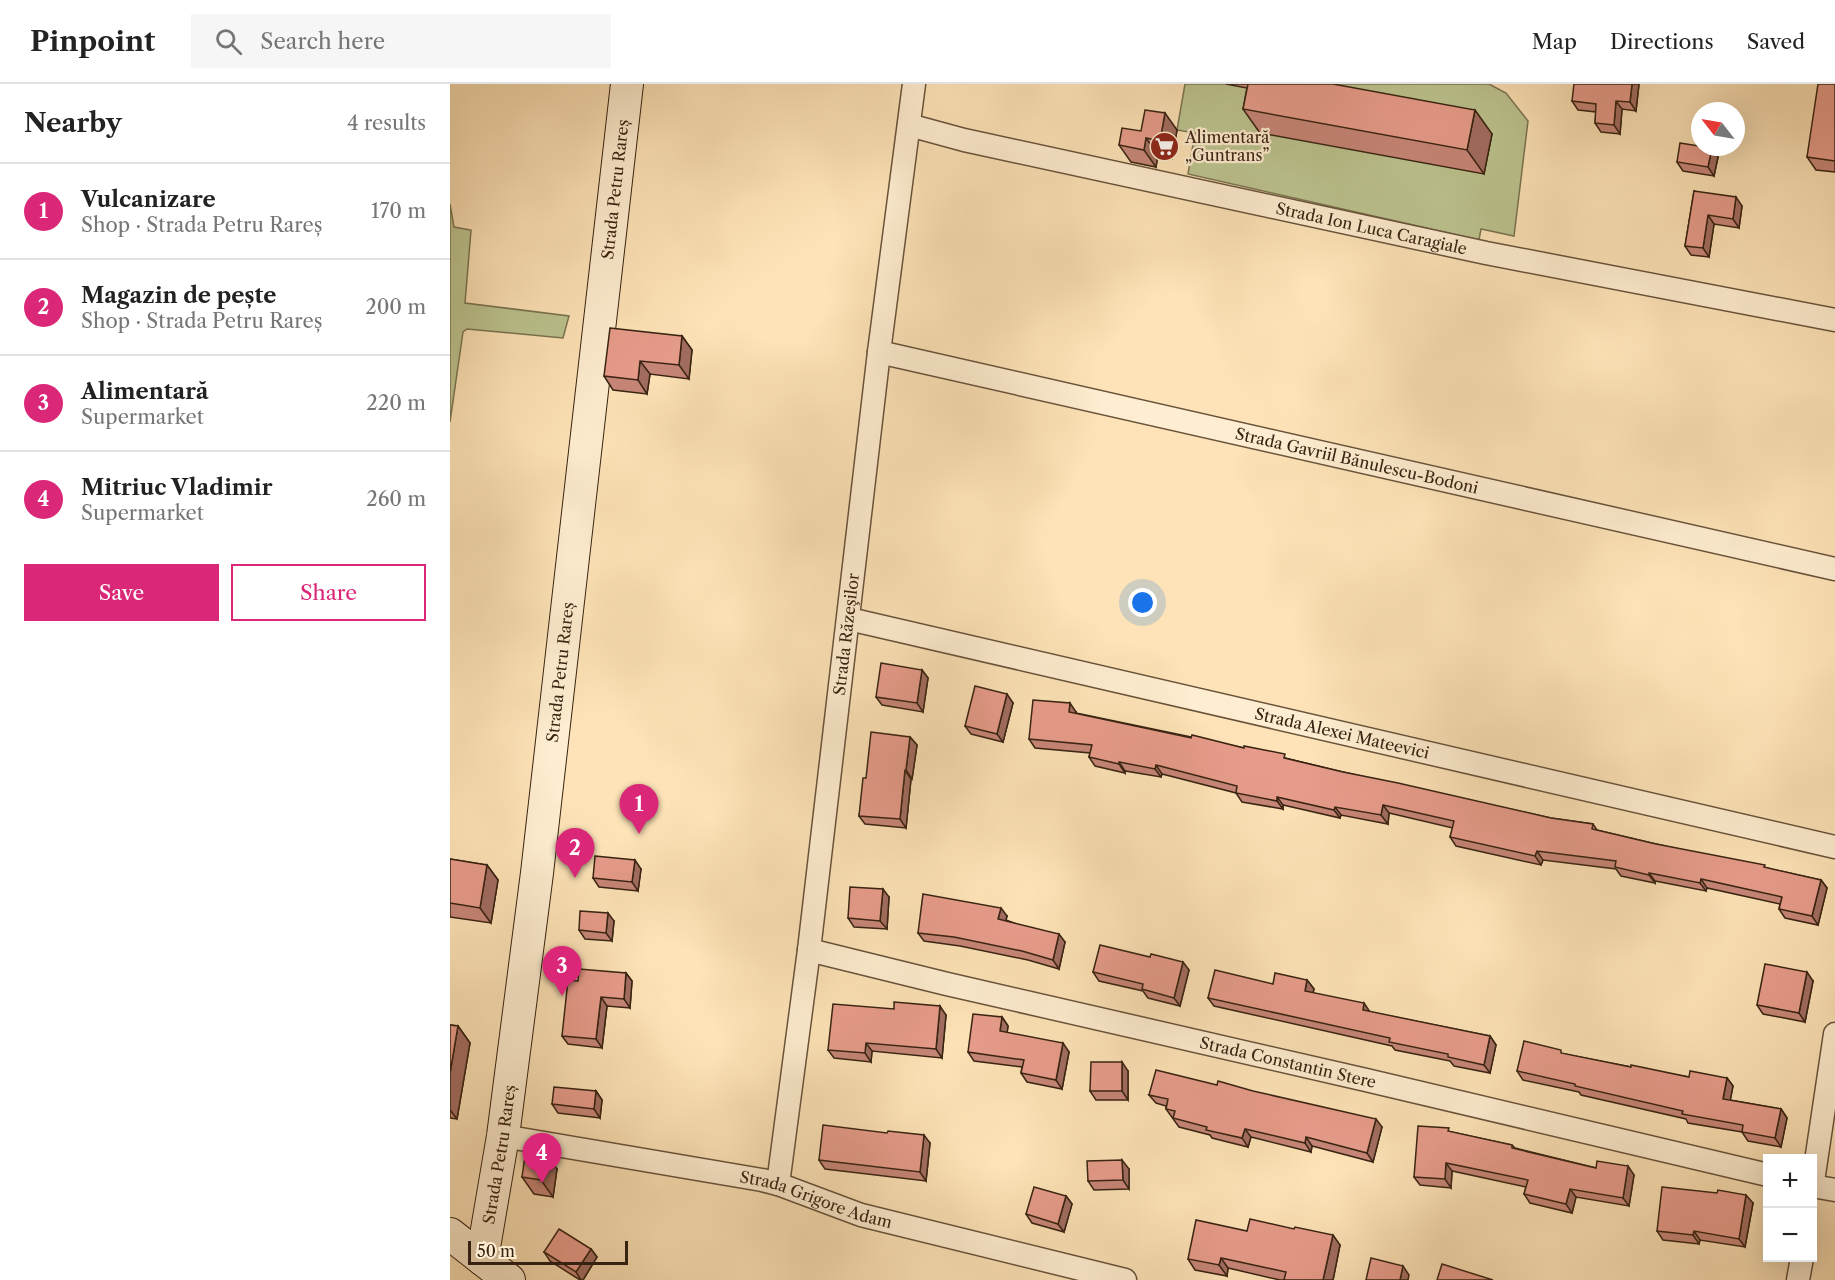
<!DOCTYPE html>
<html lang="en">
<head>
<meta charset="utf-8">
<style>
	body { margin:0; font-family:"Libre Caslon Text",serif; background:#f6f6f6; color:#222 }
	.controls { position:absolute; right:18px; bottom:18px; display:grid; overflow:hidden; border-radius:0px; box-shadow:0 6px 24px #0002 }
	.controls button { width:54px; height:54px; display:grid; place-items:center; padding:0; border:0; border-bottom:2px solid #e0e0e0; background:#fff; color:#222; font:30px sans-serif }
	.compass { position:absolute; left:1241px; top:18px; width:54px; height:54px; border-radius:50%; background:#fff; box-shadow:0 6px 24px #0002; rotate:301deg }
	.scale { position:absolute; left:18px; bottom:15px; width:160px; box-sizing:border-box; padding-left:6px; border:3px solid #382312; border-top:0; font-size:16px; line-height:21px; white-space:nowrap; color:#382312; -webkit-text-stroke:4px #feedd0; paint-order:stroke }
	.you { position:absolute; left:693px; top:519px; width:21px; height:21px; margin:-15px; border:4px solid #fff; border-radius:50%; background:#1a73e8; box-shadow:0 0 0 9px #1a73e833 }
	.badge { display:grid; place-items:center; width:39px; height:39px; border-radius:50%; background:#db2777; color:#fff; font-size:20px; font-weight:700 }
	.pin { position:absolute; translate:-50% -50px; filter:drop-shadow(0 2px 3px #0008) }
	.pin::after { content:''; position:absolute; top:32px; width:21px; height:18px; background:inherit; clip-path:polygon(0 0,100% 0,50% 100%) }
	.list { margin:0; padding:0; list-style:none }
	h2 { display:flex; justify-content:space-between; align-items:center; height:78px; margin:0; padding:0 24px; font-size:26px }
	h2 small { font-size:20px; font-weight:400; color:#767676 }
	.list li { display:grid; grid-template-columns:39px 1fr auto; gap:18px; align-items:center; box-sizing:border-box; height:96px; padding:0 24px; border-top:2px solid #e0e0e0 }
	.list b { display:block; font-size:22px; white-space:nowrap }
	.list p { margin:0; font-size:20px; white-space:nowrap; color:#767676 }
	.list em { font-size:20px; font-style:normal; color:#767676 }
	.actions { display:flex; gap:12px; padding:18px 24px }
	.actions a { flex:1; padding:14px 0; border:2px solid #db2777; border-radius:0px; text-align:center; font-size:21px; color:#db2777 }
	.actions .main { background:#db2777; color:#fff }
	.icon { flex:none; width:33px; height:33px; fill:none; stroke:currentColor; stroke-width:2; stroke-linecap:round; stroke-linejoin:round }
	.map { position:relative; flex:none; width:1385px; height:1196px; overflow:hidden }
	header { display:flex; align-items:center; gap:36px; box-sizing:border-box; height:84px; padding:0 30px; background:#fff; border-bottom:2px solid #e0e0e0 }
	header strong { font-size:28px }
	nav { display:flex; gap:33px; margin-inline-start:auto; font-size:21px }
	.search { width:420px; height:54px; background:#f6f6f6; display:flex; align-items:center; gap:15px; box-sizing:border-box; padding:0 21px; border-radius:0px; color:#767676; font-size:22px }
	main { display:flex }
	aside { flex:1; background:#fff }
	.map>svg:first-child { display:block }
	.green { fill:#bcc490; stroke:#7a7451; stroke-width:1.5 }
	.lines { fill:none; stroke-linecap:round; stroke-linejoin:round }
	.minor-casing { stroke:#69533b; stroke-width:25 }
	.secondary-casing { stroke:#382312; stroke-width:34 }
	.minor { stroke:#feedd0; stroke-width:22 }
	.secondary { stroke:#feedd0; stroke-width:32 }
	.wall { fill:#c78678; stroke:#382312; stroke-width:1.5 }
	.shaded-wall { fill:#a26d61; stroke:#382312; stroke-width:1.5 }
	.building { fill:#e79c8b; stroke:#382312; stroke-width:1.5 }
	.labels { text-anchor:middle; stroke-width:4.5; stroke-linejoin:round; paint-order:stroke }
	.poi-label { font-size:16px; fill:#382312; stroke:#feedd0; text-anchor:start }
	.street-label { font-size:16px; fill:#382312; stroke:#feedd0 }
</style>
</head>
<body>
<header>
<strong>Pinpoint</strong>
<div class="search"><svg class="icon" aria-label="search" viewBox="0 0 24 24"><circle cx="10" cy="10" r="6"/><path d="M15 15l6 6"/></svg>Search here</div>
<nav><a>Map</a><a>Directions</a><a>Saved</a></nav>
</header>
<main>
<aside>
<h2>Nearby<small>4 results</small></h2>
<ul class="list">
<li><span class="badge">1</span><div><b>Vulcanizare</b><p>Shop · Strada Petru Rareș</p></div><em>170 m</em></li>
<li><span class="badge">2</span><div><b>Magazin de pește</b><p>Shop · Strada Petru Rareș</p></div><em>200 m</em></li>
<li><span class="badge">3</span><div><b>Alimentară</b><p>Supermarket</p></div><em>220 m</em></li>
<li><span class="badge">4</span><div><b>Mitriuc Vladimir</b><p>Supermarket</p></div><em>260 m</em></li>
</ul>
<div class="actions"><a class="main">Save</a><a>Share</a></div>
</aside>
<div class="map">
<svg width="1385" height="1196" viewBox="0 0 1385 1196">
	<rect width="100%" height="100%" fill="#fde3b7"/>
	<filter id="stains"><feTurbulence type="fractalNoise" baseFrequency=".00333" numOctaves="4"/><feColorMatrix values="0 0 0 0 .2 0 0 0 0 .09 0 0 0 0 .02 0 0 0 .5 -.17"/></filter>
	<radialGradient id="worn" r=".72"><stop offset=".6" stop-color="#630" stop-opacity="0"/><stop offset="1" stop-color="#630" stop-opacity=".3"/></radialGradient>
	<!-- green -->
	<g class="green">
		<polygon points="735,0 1039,0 1056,9 1078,37 1064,152 1031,145 1029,156 738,90 745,49 727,46"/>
		<polygon points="0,120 4,143 21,146 15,219 119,232 113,254 17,245 13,248 0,338"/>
	</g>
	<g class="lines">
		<defs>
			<g id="minor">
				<path id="s1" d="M459 41 514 56 1036 169 1385 236"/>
				<path id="s2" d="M429 268 1385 485"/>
				<path id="s3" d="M399 535 1385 763"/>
				<path id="s4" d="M359 866 497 900 916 996 1318 1091"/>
				<path id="s5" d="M53 1052 312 1096 328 1100 411 1131 675 1196"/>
				<path id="s6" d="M328 1100 359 866 429 268 464 0"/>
				<polyline points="1362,1102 1385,1106"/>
				<polyline points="1362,1104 1385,950"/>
				<polyline points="1348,1196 1352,1174"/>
			</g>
			<g id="secondary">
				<polyline points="0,1150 59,1196"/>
				<path id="s7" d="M32 1175 53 1052 87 789 177 0"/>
			</g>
		</defs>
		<!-- minor casing -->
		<use href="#minor" class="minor-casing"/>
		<!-- secondary casing -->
		<use href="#secondary" class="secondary-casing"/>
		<!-- minor -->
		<use href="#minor" class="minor"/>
		<!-- secondary -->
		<use href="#secondary" class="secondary"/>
	</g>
	<!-- wall -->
	<g class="wall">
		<polygon points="776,0 883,0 1042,50 1034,90 810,49 793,25 797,4"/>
		<polygon points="1189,0 1186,27 1172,25 1170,50 1151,48 1145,39 1146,28 1128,26 1122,17"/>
		<polygon points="1385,0 1385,88 1366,86 1357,73"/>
		<polygon points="727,46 722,74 708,71 706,83 681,78 669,61 691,47"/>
		<polygon points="1268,73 1264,92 1233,87 1227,78"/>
		<polygon points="1244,107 1292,122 1289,144 1264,140 1259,173 1241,171 1235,162"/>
		<polygon points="232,252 242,266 239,295 200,290 197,310 163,306 154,292"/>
		<polygon points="472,586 478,594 473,628 432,621 426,613"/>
		<polygon points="563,619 553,658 521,650 515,642"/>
		<polygon points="626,628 626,629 794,664 893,688 1101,734 1143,740 1147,746 1206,760 1371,796 1377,804 1368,841 1335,834 1329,825 1330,820 1257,804 1256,807 1205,797 1205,799 1171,792 1166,785 1093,776 1091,781 1006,762 1000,753 1003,744 939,729 938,740 891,731 890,734 833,721 833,725 792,718 786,709 712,690 711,693 675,687 675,689 645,682 639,673 640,669 585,664 579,655"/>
		<polygon points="460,653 467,661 462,695 461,695 456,744 415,740 409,732 416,694"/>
		<polygon points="0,775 37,781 48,796 41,839 0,833"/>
		<polygon points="191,785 188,807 149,803 143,794"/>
		<polygon points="439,813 437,845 404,843 398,834"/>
		<polygon points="557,832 556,836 615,858 609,885 578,876 510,862 474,857 468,849"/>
		<polygon points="164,837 162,857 135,855 129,846"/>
		<polygon points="700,873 739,886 730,922 698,914 693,907 649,897 643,888"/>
		<polygon points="176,889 182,897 180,924 157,922 152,964 118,960 112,952 128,897"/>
		<polygon points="857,896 864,905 863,909 920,928 1040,952 1046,961 1040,989 1004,982 1000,977 945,966 942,962 764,922 758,914 823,900"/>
		<polygon points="1363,897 1355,938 1313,930 1307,921"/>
		<polygon points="496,931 492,974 422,967 421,978 384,974 378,966"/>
		<polygon points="552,933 558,942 557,949 619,968 612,1005 577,998 571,989 572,983 524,977 518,968"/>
		<polygon points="0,941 8,942 20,959 7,1035 0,1034"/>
		<polygon points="1114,970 1181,983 1239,993 1277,994 1283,1002 1280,1016 1331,1025 1337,1034 1331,1063 1298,1057 1292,1048 1238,1039 1236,1035 1131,1011 1129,1008 1073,996 1067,987"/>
		<polygon points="678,987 678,1016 646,1016 640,1007"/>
		<polygon points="146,1007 152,1016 150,1034 108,1029 102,1020"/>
		<polygon points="699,1011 932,1043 923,1078 862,1062 861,1068 801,1053 798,1063 762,1054 760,1051 729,1043 716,1025 716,1022 706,1019"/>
		<polygon points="1001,1048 1062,1061 1065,1064 1146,1084 1184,1091 1179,1122 1126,1113 1122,1129 1080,1119 1074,1110 1076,1103 1002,1087 1001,1104 970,1101 964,1093"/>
		<polygon points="480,1059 476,1097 375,1085 369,1076"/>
		<polygon points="107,1085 103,1113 84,1110 72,1093"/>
		<polygon points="679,1085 679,1105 644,1106 638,1097"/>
		<polygon points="616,1112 622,1120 614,1148 582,1139 576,1130"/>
		<polygon points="1303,1119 1295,1163 1250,1156 1249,1160 1213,1156 1207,1147"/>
		<polygon points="797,1147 890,1161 883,1196 830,1196 778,1184 777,1192 745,1186 738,1175"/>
		<polygon points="141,1165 147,1173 133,1196 130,1196 100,1177 94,1168"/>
	</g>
	<!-- shaded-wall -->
	<g class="shaded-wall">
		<polygon points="1182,0 1189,0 1186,27 1180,18"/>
		<polygon points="1166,17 1172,25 1170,50 1164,41"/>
		<polygon points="1025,26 1042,50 1034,90 1017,66"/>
		<polygon points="715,29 727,46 722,74 710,57"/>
		<polygon points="696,54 708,71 706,83 694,66"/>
		<polygon points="1262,64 1268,73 1264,92 1258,83"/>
		<polygon points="1286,113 1292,122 1289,144 1283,135"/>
		<polygon points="1258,131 1264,140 1259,173 1253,164"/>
		<polygon points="232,252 242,266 239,295 229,281"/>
		<polygon points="190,277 200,290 197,310 188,296"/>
		<polygon points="472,586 478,594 473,628 467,619"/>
		<polygon points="557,610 563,619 553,658 547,650"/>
		<polygon points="620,619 626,628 625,637 619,628"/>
		<polygon points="460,653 467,661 462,695 456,686"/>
		<polygon points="669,678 675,687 675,689 669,680"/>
		<polygon points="706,681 712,690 711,693 705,685"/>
		<polygon points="455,686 461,695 456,744 450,735"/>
		<polygon points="827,713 833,721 833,725 827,717"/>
		<polygon points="933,721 939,729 938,740 931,731"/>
		<polygon points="885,723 891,731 890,734 884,726"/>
		<polygon points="1087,767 1093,776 1091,781 1085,772"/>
		<polygon points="185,776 191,785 188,807 182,798"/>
		<polygon points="37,781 48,796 41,839 30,824"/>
		<polygon points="1199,789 1205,797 1205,799 1199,791"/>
		<polygon points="1251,795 1257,804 1256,807 1250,799"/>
		<polygon points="1371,796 1377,804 1368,841 1362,832"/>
		<polygon points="433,805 439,813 437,845 430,837"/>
		<polygon points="551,824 557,832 554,843 548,835"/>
		<polygon points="158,829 164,837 162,857 156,849"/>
		<polygon points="609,850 615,858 609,885 603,876"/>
		<polygon points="733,878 739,886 730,922 724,914"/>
		<polygon points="1357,888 1363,897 1355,938 1349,929"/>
		<polygon points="176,889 182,897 180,924 174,915"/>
		<polygon points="857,896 864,905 861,916 855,907"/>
		<polygon points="151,913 157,922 152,964 146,955"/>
		<polygon points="914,919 920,928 913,926"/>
		<polygon points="490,922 496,931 492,974 486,965"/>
		<polygon points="552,933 558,942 556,956 550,947"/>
		<polygon points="8,942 20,959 7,1035 0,1026 0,989"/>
		<polygon points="1040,952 1046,961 1040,989 1034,981"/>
		<polygon points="416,959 422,967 421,978 415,969"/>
		<polygon points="613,959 619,968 612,1005 606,996"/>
		<polygon points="672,978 678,987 678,1016 672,1007"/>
		<polygon points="1277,994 1283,1002 1279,1023 1273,1015"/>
		<polygon points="146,1007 152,1016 150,1034 144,1025"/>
		<polygon points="1331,1025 1337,1034 1331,1063 1325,1054"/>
		<polygon points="926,1035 932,1043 923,1078 917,1069"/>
		<polygon points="795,1045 801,1053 798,1063 792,1054"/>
		<polygon points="474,1051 480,1059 476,1097 470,1088"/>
		<polygon points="856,1053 862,1062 861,1068 855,1059"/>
		<polygon points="96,1068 107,1085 103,1113 91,1096"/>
		<polygon points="672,1076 679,1085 679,1105 673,1096"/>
		<polygon points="996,1079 1002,1087 1001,1104 995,1095"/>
		<polygon points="1178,1082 1184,1091 1179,1122 1173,1114"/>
		<polygon points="1120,1105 1126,1113 1122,1129 1116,1120"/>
		<polygon points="1296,1111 1303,1119 1295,1163 1289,1155"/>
		<polygon points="616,1112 622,1120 614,1148 608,1140"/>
		<polygon points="1244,1147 1250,1156 1249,1160 1243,1151"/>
		<polygon points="883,1151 890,1161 883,1196 873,1196"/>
		<polygon points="141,1165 147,1173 133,1196 131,1196 126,1188"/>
		<polygon points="771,1174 778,1184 777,1192 769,1181"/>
		<polygon points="953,1182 959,1191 958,1196 950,1196"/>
	</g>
	<!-- building -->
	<g class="building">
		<polygon points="798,0 883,0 1025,26 1017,66 793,25"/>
		<polygon points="1124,0 1182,0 1180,18 1166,17 1164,41 1145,39 1146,20 1122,17"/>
		<polygon points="1368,0 1385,0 1385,77 1357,73"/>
		<polygon points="695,26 715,29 710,57 696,54 694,66 669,61 672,44 691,47"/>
		<polygon points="1230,59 1262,64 1258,83 1227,78"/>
		<polygon points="1244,107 1286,113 1283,135 1258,131 1253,164 1235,162"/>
		<polygon points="160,244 232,252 229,281 190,277 188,296 154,292"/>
		<polygon points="431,579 472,586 467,619 426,613"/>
		<polygon points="525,602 557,610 547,650 515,642"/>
		<polygon points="583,616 620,619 619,628 741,654 742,651 794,664 794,662 835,670 834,674 893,688 948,699 1101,734 1143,740 1142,745 1206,760 1315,781 1314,783 1371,796 1362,832 1329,825 1332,813 1251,795 1250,799 1199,789 1199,791 1165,783 1166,777 1087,767 1085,772 1000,753 1004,737 933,721 931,731 885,723 884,726 827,713 827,717 786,709 787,702 706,681 705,685 669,678 669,680 639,673 642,661 579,655"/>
		<polygon points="421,648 460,653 456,686 455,686 450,735 409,732 413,694 416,694"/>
		<polygon points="145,772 185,776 182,798 143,794"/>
		<polygon points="0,775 37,781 30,824 0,819"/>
		<polygon points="400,803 433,805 430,837 398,834"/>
		<polygon points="473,810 551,824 548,835 609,850 603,876 572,867 504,853 468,849"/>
		<polygon points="130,827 158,829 156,849 129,846"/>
		<polygon points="650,861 700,873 701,870 733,878 724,914 692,905 693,900 643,888"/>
		<polygon points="1315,880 1357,888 1349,929 1307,921"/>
		<polygon points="129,885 176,889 174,915 151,913 146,955 112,952 118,896 128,897"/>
		<polygon points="765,886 823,900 825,889 857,896 855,907 914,919 913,926 1040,952 1034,981 998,973 998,970 939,958 940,954 758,914"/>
		<polygon points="444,918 490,922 486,965 416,959 415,969 378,966 383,920 444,925"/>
		<polygon points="523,930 552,933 550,947 613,959 606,996 571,989 574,976 518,968"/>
		<polygon points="0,941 8,942 0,989"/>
		<polygon points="1074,957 1111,966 1111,969 1181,983 1181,981 1239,993 1240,987 1277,994 1273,1015 1331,1025 1325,1054 1292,1048 1293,1041 1232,1030 1233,1027 1125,1002 1125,1000 1067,987"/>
		<polygon points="641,978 672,978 672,1007 640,1007"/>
		<polygon points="706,986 767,1001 768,997 803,1007 926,1035 917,1069 856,1053 855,1059 795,1045 792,1054 756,1046 757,1043 723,1034 725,1027 716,1025 718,1015 699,1011"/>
		<polygon points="104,1003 146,1007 144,1025 102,1020"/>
		<polygon points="373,1041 437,1049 438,1047 474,1051 470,1088 369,1076"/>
		<polygon points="968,1042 999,1044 998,1047 1062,1061 1062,1064 1146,1084 1147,1077 1178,1082 1173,1114 1120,1105 1116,1120 1074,1110 1078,1096 996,1079 995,1095 964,1093"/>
		<polygon points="76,1065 96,1068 91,1096 72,1093"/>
		<polygon points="672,1076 673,1096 638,1097 637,1077"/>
		<polygon points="584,1103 616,1112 608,1140 576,1130"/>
		<polygon points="1212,1103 1267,1109 1268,1106 1296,1111 1289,1155 1244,1147 1243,1151 1207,1147"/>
		<polygon points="800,1135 844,1145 845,1143 883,1151 873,1196 834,1196 836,1188 771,1174 769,1181 738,1175 746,1136 797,1147"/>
		<polygon points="109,1145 141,1165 126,1188 94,1168"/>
		<polygon points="921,1174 953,1182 950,1196 916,1196"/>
		<polygon points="992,1180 1043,1196 987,1196"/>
	</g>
	<!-- icons -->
	<defs>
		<symbol id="supermarket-disc" viewBox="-11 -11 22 22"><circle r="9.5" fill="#8f2418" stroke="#feedd0"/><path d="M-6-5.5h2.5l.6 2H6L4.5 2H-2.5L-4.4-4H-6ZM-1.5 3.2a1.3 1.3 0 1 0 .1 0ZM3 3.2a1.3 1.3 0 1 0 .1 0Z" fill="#fff"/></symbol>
	</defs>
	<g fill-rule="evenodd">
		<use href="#supermarket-disc" x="698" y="46" width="33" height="33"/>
	</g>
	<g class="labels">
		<!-- poi labels -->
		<g class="poi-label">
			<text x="735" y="59">Alimentară<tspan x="735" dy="18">„Guntrans”</tspan></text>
		</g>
		<!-- street labels -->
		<g class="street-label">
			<text dy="6" stroke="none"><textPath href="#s7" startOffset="1078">Strada Petru Rareș</textPath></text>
			<text dy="6" stroke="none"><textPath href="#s1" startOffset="474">Strada Ion Luca Caragiale</textPath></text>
			<text dy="6" stroke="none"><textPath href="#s2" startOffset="490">Strada Gavriil Bănulescu-Bodoni</textPath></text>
			<text dy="6" stroke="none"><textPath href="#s6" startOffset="554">Strada Răzeşilor</textPath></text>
			<text dy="6" stroke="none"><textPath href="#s7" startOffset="592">Strada Petru Rareș</textPath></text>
			<text dy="6" stroke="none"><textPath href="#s3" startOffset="506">Strada Alexei Mateevici</textPath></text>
			<text dy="6" stroke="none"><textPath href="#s4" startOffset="492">Strada Constantin Stere</textPath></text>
			<text dy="6" stroke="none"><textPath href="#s7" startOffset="106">Strada Petru Rareș</textPath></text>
			<text dy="6" stroke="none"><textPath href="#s5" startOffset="320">Strada Grigore Adam</textPath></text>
		</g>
	</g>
	<rect width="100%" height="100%" filter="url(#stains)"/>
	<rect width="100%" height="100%" fill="url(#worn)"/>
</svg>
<div class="controls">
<button>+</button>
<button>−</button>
</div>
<svg class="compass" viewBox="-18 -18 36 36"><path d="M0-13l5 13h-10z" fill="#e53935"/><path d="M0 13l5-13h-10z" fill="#767676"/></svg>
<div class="scale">50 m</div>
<div class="you"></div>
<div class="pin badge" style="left:189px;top:750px">1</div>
<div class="pin badge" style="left:125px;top:794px">2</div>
<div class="pin badge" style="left:112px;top:912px">3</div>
<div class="pin badge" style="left:92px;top:1099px">4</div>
</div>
</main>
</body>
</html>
